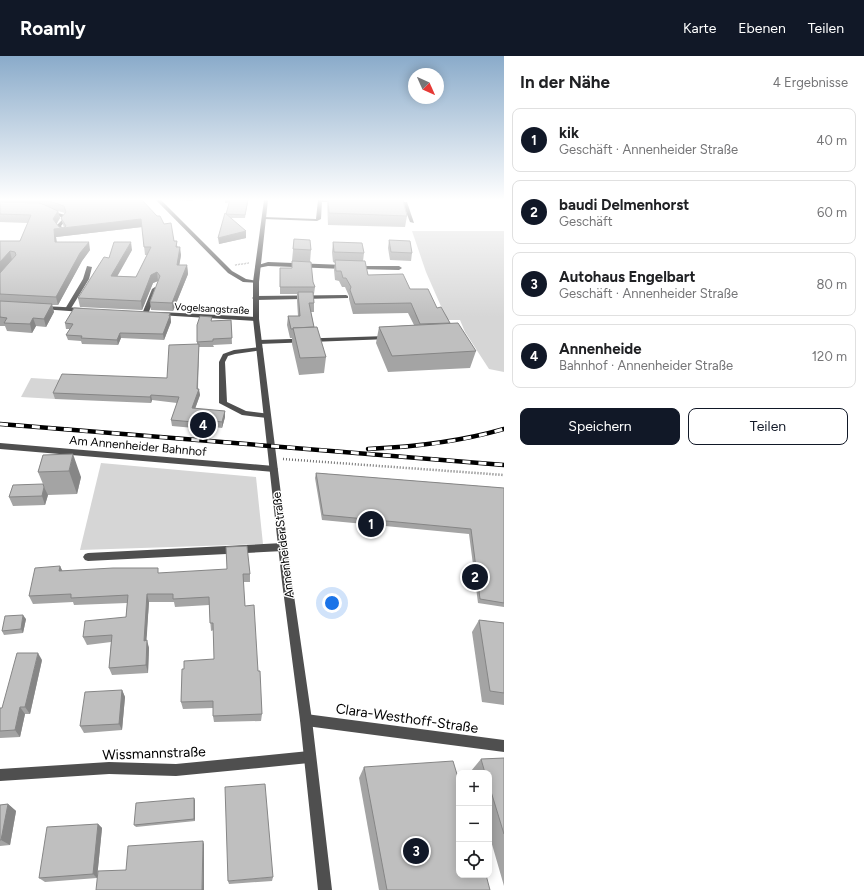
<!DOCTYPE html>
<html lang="de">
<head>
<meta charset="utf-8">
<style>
	body { margin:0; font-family:Figtree,sans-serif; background:#f2f2f2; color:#202124 }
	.controls { position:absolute; right:12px; bottom:12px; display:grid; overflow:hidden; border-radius:8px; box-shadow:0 2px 10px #0003 }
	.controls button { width:36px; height:36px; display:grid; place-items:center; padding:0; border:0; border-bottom:1px solid #e0e0e0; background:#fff; color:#202124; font:20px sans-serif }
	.compass { position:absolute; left:408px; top:12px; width:36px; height:36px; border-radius:50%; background:#fff; box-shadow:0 2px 10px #0003; rotate:135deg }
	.you { position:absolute; left:332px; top:547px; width:14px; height:14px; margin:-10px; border:3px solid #fff; border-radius:50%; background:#1a73e8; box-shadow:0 0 0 6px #1a73e833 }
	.badge { display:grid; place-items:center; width:26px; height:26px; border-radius:50%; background:#111827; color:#fff; font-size:13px; font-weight:700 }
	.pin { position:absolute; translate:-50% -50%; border:2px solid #fff; box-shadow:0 1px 4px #0006 }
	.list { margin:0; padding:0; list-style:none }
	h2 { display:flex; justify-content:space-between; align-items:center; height:52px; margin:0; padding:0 16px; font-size:17px }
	h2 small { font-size:13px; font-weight:400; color:#757577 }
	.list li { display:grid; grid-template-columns:26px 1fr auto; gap:12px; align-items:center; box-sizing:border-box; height:64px; margin:0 8px 8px; padding:0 8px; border:1px solid #e0e0e0; border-radius:8px }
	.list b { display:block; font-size:15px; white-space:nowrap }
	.list p { margin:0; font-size:13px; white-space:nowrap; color:#757577 }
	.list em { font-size:13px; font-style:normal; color:#757577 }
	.actions { display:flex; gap:8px; padding:12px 16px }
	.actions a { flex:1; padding:9px 0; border:1px solid #111827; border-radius:8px; text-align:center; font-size:14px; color:#111827 }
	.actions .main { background:#111827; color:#fff }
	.icon { flex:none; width:22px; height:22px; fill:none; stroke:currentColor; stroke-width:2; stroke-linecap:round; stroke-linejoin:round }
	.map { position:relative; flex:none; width:504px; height:834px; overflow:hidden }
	header { display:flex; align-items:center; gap:24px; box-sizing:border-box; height:56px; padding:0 20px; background:#111827; color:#fff }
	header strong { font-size:19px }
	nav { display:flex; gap:22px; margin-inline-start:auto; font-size:14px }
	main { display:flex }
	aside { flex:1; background:#fff }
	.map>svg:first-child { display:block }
	.green { fill:#d6d6d6 }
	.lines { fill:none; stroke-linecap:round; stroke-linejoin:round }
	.path-far1 { stroke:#717171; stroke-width:1.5; stroke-dasharray:0.5 1; stroke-linecap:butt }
	.path { stroke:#717171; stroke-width:2.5; stroke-dasharray:1 2; stroke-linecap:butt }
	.service { fill:#4f4f4f; fill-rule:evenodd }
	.minor { fill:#4f4f4f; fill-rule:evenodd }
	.tertiary { fill:#4f4f4f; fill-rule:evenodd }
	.rail-casing { stroke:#000; stroke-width:4.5 }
	.rail { stroke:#fff; stroke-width:3; stroke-dasharray:8; stroke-linecap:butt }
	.wall { fill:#a4a4a4; fill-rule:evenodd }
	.shaded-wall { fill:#868686 }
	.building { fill:#bfbfbf; stroke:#868686 }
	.labels { text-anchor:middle; stroke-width:3; stroke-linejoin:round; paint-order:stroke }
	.far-street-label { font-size:10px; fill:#000; stroke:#fff }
	.street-label { font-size:12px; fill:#000; stroke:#fff }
	.near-street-label { font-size:14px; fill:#000; stroke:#fff }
</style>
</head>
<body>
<header>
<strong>Roamly</strong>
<nav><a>Karte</a><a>Ebenen</a><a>Teilen</a></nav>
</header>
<main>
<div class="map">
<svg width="504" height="834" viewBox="0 0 504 834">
	<rect width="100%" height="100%" fill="#fff"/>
	<!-- green -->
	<g class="green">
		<polygon points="412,175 504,175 504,316 489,313 465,276 460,264 447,264 426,216"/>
		<polygon points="31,322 64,324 55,343 21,341"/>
		<polygon points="101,407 256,421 263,488 80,494"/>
	</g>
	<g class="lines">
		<!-- path-far1 -->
		<polyline class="path-far1" points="235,209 249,207"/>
		<!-- path -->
		<polyline class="path" points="283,403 504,419"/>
		<!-- service -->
		<g class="service">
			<polygon points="318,144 339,145 337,146 322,146 321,163 317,165 264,163 262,162 264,161 316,163"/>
			<polygon points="391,146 407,146 414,167 410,166 403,148 391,148"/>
			<polygon points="48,154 65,159 66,164 61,170 66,177 66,178 62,178 56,170 62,164 61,161 48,156"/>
			<polygon points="268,206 344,209 347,211 344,213 268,210 258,212 255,210"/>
			<polygon points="87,210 92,211 89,223 70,254 66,254 65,253 83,223"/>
			<polygon points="353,210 399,210 402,212 399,214 355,213 353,212"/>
			<polygon points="155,231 158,233 148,258 145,260 143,259 142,258 152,233"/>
			<polygon points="346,239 348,240 348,242 255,244 252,242 255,240"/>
			<polygon points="387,280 389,281 389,283 259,288 256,286 259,284"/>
			<polygon points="260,291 263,293 262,294 235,298 228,300 225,306 227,346 246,355 270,358 271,360 267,362 242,359 219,347 219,306 223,298 234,294"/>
			<polygon points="0,387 274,410 278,413 274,416 0,393"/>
			<polygon points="283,487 286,488 287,491 286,494 283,495 88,505 85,504 83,501 85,498 88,497"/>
		</g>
		<!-- minor -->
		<g class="minor">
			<polygon points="156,144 161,144 232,215 246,223 258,225 258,227 243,226 228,217"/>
			<polygon points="43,250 83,252 86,254 83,256 41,253 41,251"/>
			<polygon points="161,256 256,261 259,263 256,265 159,259 158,258"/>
			<polygon points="306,658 504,684 504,696 306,670 302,668 300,664 302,660"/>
			<polygon points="309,695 313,697 315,701 313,705 309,707 176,720 109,718 0,725 0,713 109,706 176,708"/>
		</g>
		<!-- tertiary -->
		<polygon class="tertiary" points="264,144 268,144 259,226 259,263 292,526 312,664 332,834 318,834 300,664 282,526 253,263 253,226"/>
		<defs>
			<g id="rail">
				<polyline points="0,368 504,409"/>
				<path d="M368 393C414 391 459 386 504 373"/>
			</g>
		</defs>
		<!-- rail casing -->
		<use href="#rail" class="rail-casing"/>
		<!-- rail -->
		<use href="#rail" class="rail"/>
	</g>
	<!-- wall -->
	<g class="wall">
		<path d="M0 144H142L174 185 178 191 181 199 179 209H187L188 218 173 255 151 254 150 246 158 225 153 227 142 254 80 251 78 242 109 202 132 194 117 220 136 221 147 199H145L142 171 56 181 57 186 90 194 82 205 58 249H52L54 256 46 271 36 270 32 277 7 275 5 270H0V185H20L28 167 0 166ZM58 155 65 157 61 162 64 172 59 171 56 168 60 162Z"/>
		<polygon points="175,144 193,144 193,145"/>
		<polygon points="225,144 248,144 245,162 231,162 246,182 219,188 229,146 225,147"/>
		<polygon points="327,144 403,144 407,160 405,171 328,169"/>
		<polygon points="294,183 311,194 310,206 292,205"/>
		<polygon points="389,184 412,197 411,205 390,204 388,192"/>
		<polygon points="333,186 364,197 363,205 368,219 410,233 437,252 450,267 476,295 470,312 388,316 376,287 379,271 414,269 408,257 353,258 349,243 349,240 345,231 342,231 339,225 335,224 334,214 335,207 333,206 332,196"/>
		<polygon points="280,212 313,226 315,231 314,238 313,238 314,247 314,256 311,256 314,271 326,301 324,317 299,319 292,288 292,282 290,282 287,269 288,260 298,260 297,245 297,238 280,238"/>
		<polygon points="170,257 171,266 164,284 121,282 118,289 82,288 81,285 68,284 66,279 70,273 66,273 65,267"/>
		<polygon points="231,264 232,288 213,289 214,291 199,291 198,333 200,339 195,353 225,355 225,361 222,372 206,370 205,373 172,370 171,364 177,347 152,344 151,347 55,343 53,337 167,322 197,288 197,269 212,265"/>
		<polygon points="43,399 81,421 77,438 48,439 45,449 13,450 9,441 43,428 38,416"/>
		<polygon points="316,417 504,432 504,551 478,547 469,478 322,464 315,422"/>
		<polygon points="60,510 62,515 159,517 250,518 250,526 243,526 245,550 258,615 262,658 261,665 214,666 213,660 213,652 183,653 181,646 184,613 214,603 214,574 211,575 209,549 175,551 174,546 149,546 146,584 149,592 148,617 112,619 109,612 111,586 87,589 83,581 126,561 127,547 74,549 73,546 33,548 29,540"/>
		<polygon points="26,563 23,577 4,579 2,575"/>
		<polygon points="479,564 504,567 504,649 482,646 472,576"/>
		<polygon points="42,604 30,658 25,658 20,681 0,682 0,652 2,652"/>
		<polygon points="122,634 125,641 122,674 84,677 80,670"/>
		<polygon points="504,702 504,830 489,778 489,717 471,717 471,715 481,703"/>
		<polygon points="364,711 490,834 379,834 359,722"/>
		<polygon points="195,744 195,765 136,771 134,769"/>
		<polygon points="8,748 16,755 10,789 0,790 0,749"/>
		<polygon points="98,768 102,772 97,822 45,826 39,822"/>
		<polygon points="273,821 272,825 229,828 228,825"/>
	</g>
	<!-- shaded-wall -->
	<g class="shaded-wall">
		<polygon points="225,144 230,144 231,146 225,147"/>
		<polygon points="58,155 60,162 55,171 53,163"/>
		<polygon points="141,163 142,171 56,181 57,194 55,186 54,173"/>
		<polygon points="246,175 246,182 219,188 218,182"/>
		<polygon points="89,186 90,194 82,205 58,249 56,241 80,197"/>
		<polygon points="131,186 132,194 113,228 111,220"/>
		<polygon points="180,191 181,199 178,217 177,209"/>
		<polygon points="10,195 12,204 0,218 0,206"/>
		<polygon points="187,209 188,218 173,255 172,247"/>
		<polygon points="157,216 158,225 153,227 142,254 141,245 151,219"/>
		<polygon points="52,248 54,256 46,271 44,263"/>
		<polygon points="170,257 171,266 164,284 163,278"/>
		<polygon points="33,262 36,270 32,277 30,268"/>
		<polygon points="120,277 121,282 118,289 117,284"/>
		<polygon points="199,288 199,293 197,338 197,333"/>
		<polygon points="199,333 200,339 193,358 192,352"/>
		<polygon points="151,339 152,344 151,347 150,341"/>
		<polygon points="225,355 225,361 222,372 222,366"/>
		<polygon points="206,364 206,370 205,373 205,367"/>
		<polygon points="73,398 81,421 77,438 69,415"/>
		<polygon points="44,431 48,439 45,449 42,440"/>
		<polygon points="60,510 64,518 59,515"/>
		<polygon points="147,538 149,546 146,592 144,585"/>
		<polygon points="23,559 26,563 23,577 21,573"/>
		<polygon points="147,584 149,592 148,617 146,609"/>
		<polygon points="38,597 42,604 30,658 25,651"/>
		<polygon points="122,634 125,641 122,674 119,668"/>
		<polygon points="20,651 25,658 20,681 15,674"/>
		<polygon points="194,742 195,744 195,765 194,763"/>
		<polygon points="8,748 16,755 10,789 1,784"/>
		<polygon points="98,768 102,772 97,822 93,818"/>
		<polygon points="203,785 204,788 204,834 202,834"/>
	</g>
	<!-- building -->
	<g class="building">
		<polygon points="46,144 142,144 157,160 160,160 164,168 171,167 174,185 177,185 176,191 180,191 177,209 187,209 172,247 150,246 160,220 157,216 151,219 141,245 78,242 104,201 109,202 114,186 131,186 111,220 136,221 151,191 144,191 141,163 54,173 55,186 89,186 80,197 56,241 0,238 0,217 16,199 15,196 10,195 0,206 0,185 20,185 31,159 0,158 0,146 39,147 45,149 58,155 53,163 59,171 64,172 66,170 61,162 66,156 64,150"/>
		<polygon points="230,144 248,144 245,159 226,158"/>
		<polygon points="328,144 403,144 407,160 329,157"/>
		<polygon points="225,157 246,175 218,182"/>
		<polygon points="294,183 310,184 311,194 293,193"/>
		<polygon points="389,184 410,185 412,197 391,196"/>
		<polygon points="333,186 362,187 364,197 334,196"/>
		<polygon points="335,204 365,205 368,219 403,218 410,233 428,233 437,252 441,251 450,267 420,268 411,247 355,248 350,234 351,231 346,222 343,222 341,215 336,215"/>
		<polygon points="292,205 311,206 313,226 315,231 280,231 280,212 292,212"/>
		<polygon points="298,236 313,236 314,247 309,247 314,271 293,272 293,273 291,273 288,260 300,260"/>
		<polygon points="0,245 52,248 44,263 33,262 30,268 4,267 7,262 0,261"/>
		<polygon points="74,252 170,257 169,260 170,260 163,278 120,277 117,284 81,282 82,280 66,279 73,268 65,267"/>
		<polygon points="200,260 212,261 211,265 231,264 232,282 213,283 213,285 197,286 197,269"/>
		<polygon points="458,267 476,295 392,300 379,271"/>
		<polygon points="317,271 326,301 300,302 293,272"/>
		<polygon points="199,288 197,333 199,333 192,352 225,355 222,366 206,364 205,367 171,364 179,341 151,339 150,341 53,337 62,318 167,322 169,289"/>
		<polygon points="73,398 69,415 38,416 43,399"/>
		<polygon points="316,417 504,432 504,547 480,543 471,473 323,459"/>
		<polygon points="43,428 44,431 42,440 9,441 13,429"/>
		<polygon points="247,490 250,518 243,518 245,550 254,549 258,615 260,615 262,658 213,660 213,645 181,646 182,613 184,613 184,605 214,603 213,567 210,567 209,541 173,543 173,538 147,538 144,585 147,584 146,609 109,612 112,579 83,581 85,565 126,561 128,539 71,542 71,538 29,540 35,512 60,510 59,515 113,512 158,512 158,517 227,513 226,491"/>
		<polygon points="23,559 21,573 2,575 5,560"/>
		<polygon points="479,564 504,567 504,637 490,635"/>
		<polygon points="17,597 38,597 25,651 20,651 15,674 0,675 0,652 2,652"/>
		<polygon points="122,634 119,668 80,670 85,636"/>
		<polygon points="504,702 504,778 489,729 489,717 485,717 481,703"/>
		<polygon points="453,705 459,725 459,819 486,819 490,834 387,834 364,711"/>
		<polygon points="265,728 273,821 228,825 225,731"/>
		<polygon points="194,742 194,763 134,769 136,747"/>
		<polygon points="8,748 1,784 0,784 0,749"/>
		<polygon points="98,768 93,818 39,822 47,771"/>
		<polygon points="203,785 202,834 96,834 98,815 126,814 128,790"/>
	</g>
	<!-- sky -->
	<linearGradient id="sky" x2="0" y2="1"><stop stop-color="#8aabca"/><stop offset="0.55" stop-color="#fff"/><stop offset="1" stop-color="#fff" stop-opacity="0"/></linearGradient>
	<rect width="504" height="261" fill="url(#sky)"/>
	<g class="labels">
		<!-- far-street labels -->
		<g class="far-street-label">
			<text transform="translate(212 252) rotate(3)" y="4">Vogelsangstraße</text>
		</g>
		<!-- street labels -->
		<g class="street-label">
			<text transform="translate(138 390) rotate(5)" y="4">Am Annenheider Bahnhof</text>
			<text transform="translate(283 489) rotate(-97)" y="4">Annenheider Straße</text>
		</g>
		<!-- near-street labels -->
		<g class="near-street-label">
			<text transform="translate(407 662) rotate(8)" y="5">Clara-Westhoff-Straße</text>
			<text transform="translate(154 697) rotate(-2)" y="5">Wissmannstraße</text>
		</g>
	</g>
</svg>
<div class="controls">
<button>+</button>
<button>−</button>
<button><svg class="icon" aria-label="locate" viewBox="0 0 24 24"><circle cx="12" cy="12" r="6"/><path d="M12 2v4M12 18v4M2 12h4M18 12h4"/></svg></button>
</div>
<svg class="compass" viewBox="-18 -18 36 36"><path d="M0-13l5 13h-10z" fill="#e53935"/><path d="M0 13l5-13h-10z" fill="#757577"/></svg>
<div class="you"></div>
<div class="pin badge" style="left:371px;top:468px">1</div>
<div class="pin badge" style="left:475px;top:521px">2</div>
<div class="pin badge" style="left:416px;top:795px">3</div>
<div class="pin badge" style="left:203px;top:369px">4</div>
</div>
<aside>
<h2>In der Nähe<small>4 Ergebnisse</small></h2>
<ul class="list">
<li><span class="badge">1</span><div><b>kik</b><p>Geschäft · Annenheider Straße</p></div><em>40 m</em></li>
<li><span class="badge">2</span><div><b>baudi Delmenhorst</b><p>Geschäft</p></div><em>60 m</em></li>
<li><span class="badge">3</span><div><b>Autohaus Engelbart</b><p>Geschäft · Annenheider Straße</p></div><em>80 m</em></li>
<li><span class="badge">4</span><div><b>Annenheide</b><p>Bahnhof · Annenheider Straße</p></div><em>120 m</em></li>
</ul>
<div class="actions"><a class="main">Speichern</a><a>Teilen</a></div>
</aside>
</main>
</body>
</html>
